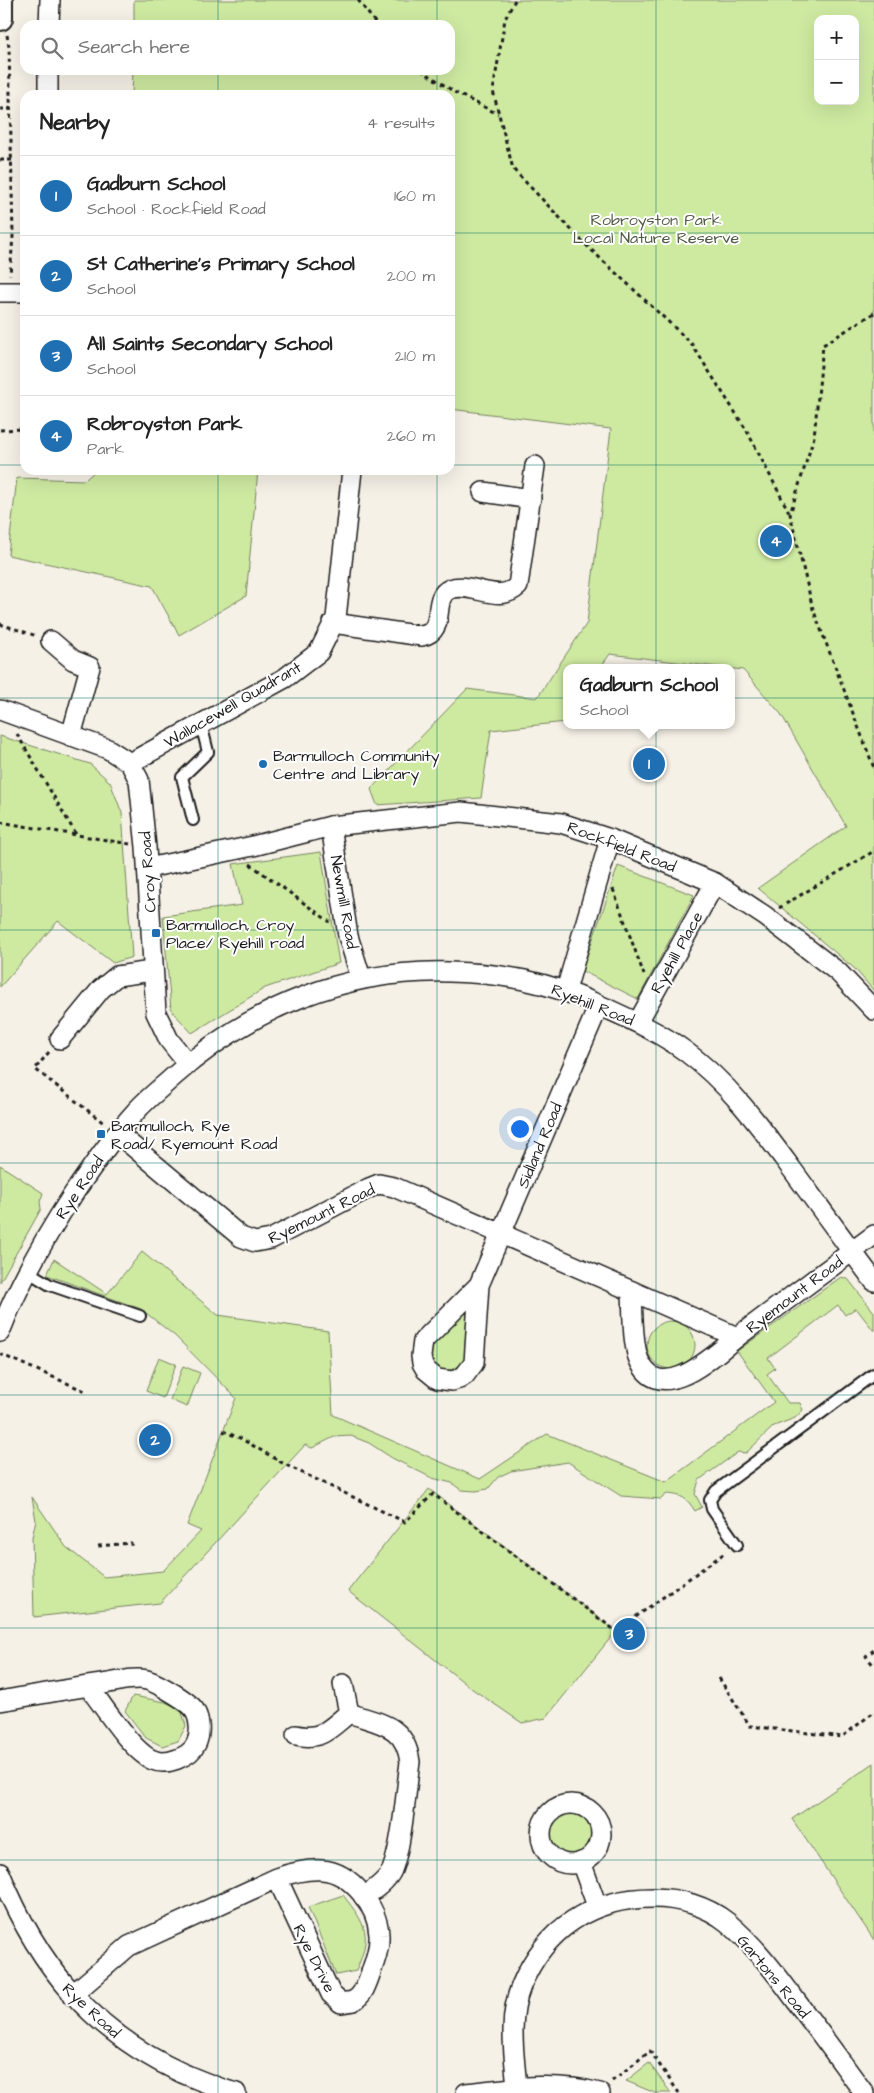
<!DOCTYPE html>
<html lang="en">
<head>
<meta charset="utf-8">
<style>
	body { margin:0; font-family:"Architects Daughter",sans-serif; background:#f2f2f2; color:#222 }
	.controls { position:absolute; right:15px; top:15px; display:grid; overflow:hidden; border-radius:10px; box-shadow:0 5px 20px #0002 }
	.controls button { width:45px; height:45px; display:grid; place-items:center; padding:0; border:0; border-bottom:1px solid #e0e0e0; background:#fff; color:#222; font:25px sans-serif }
	.you { position:absolute; left:519px; top:1128px; width:18px; height:18px; margin:-12px; border:4px solid #fff; border-radius:50%; background:#1a73e8; box-shadow:0 0 0 8px #1a73e833 }
	.badge { display:grid; place-items:center; width:32px; height:32px; border-radius:50%; background:#1f6fb2; color:#fff; font-size:16px; font-weight:700 }
	.pin { position:absolute; translate:-50% -50%; border:2px solid #fff; box-shadow:0 1px 5px #0006 }
	.popup { position:absolute; left:563px; top:664px; width:172px; height:65px; box-sizing:border-box; display:grid; place-content:center; border-radius:10px; background:#fff; filter:drop-shadow(0 1px 4px #0005); font-size:16px; white-space:nowrap; color:#767676 }
	.popup b { font-size:19px; color:#222 }
	.popup::after { content:''; position:absolute; left:50%; top:100%; margin-left:-10px; border:10px solid transparent; border-top-color:#fff }
	.list { margin:0; padding:0; list-style:none }
	h2 { display:flex; justify-content:space-between; align-items:center; height:65px; margin:0; padding:0 20px; font-size:21px }
	h2 small { font-size:16px; font-weight:400; color:#767676 }
	.list li { display:grid; grid-template-columns:32px 1fr auto; gap:15px; align-items:center; box-sizing:border-box; height:80px; padding:0 20px; border-top:1px solid #e0e0e0 }
	.list b { display:block; font-size:19px; white-space:nowrap }
	.list p { margin:0; font-size:16px; white-space:nowrap; color:#767676 }
	.list em { font-size:16px; font-style:normal; color:#767676 }
	.icon { flex:none; width:28px; height:28px; fill:none; stroke:currentColor; stroke-width:2; stroke-linecap:round; stroke-linejoin:round }
	.map { position:relative; flex:none; width:874px; height:2093px; overflow:hidden }
	.search { position:absolute; background:#fff; box-shadow:0 5px 20px #0002; left:20px; top:20px; width:435px; height:55px; display:flex; align-items:center; gap:12px; box-sizing:border-box; padding:0 18px; border-radius:15px; color:#767676; font-size:19px }
	.panel { position:absolute; background:#fff; box-shadow:0 5px 20px #0002; left:20px; top:90px; width:435px; height:385px; border-radius:15px }
	.map>svg:first-child { display:block }
	.green { fill:#ceeaa1; stroke:#75835e; fill-rule:evenodd }
	.lines { fill:none; stroke-linecap:round; stroke-linejoin:round }
	.service-casing { stroke:#1c1c1c; stroke-width:14 }
	.minor-casing { stroke:#1c1c1c; stroke-width:22 }
	.tertiary-casing { stroke:#1c1c1c; stroke-width:28 }
	.path { stroke:#1c1c1c; stroke-width:3; stroke-dasharray:4 4; stroke-linecap:butt }
	.service { stroke:#fff; stroke-width:10 }
	.minor { stroke:#fff; stroke-width:19 }
	.tertiary { stroke:#fff; stroke-width:24 }
	.grid { fill:none; stroke:#0f766e; stroke-width:1; stroke-opacity:0.55 }
	.poi-dot { fill:#1f6fb2; stroke:#fff; stroke-width:2 }
	.labels { text-anchor:middle; stroke-width:4; stroke-linejoin:round; paint-order:stroke }
	.park-label { font-size:16px; fill:#515a44; stroke:#fff }
	.street-label { font-size:16px; fill:#1c1c1c; stroke:#fff }
	.poi-label { font-size:16px; fill:#1c1c1c; stroke:#fff; text-anchor:start }
</style>
</head>
<body>
<div class="map">
<svg width="874" height="2093" viewBox="0 0 874 2093">
	<rect width="100%" height="100%" fill="#f6f1e7"/>
	<filter id="ink" filterUnits="userSpaceOnUse"><feTurbulence type="fractalNoise" baseFrequency=".02" numOctaves="2"/><feDisplacementMap in="SourceGraphic" scale="10" xChannelSelector="R" yChannelSelector="G"/><feConvolveMatrix kernelMatrix="1 2 1 2 8 2 1 2 1" color-interpolation-filters="sRGB"/></filter>
	<g filter="url(#ink)">
		<!-- green -->
		<g class="green">
			<path d="M134 0H874V991L855 969 758 888 846 826 781 714 743 670 610 654 600 668H566V722L491 730 481 798 377 805 371 789 467 689 537 698 587 623 611 429 450 409V95H132L133 70H450V25H134ZM818 19H855V101H818Z"/>
			<polygon points="96,470 258,470 246,596 179,635 152,586 8,555 17,478 85,480"/>
			<polygon points="0,736 90,764 110,782 122,813 132,957 113,963 58,921 0,987"/>
			<polygon points="321,852 339,963 265,988 192,1033 171,1010 163,916 242,905 233,864"/>
			<polygon points="618,866 694,895 638,999 582,971"/>
			<polygon points="0,1165 43,1193 40,1202 41,1209 0,1282"/>
			<path d="M142 1252 218 1315 328 1331 333 1415 480 1479 547 1434 666 1482 774 1402 737 1351 841 1277 848 1279 874 1312V1331L856 1308 845 1315 838 1305 768 1358 775 1368 767 1374 788 1403H800L803 1410 795 1418 774 1426 746 1453 738 1452 699 1480 695 1494 702 1507 695 1511C687 1498 682 1495 667 1494L661 1499 621 1496 568 1462 511 1471 498 1477 488 1489 476 1491 461 1490 452 1483 432 1478 392 1458 369 1443 351 1436 334 1437 312 1448 305 1445 160 1603 34 1617 32 1537 36 1521 32 1497 66 1547 104 1577 163 1571 201 1531 187 1525 236 1398 175 1336 141 1309 47 1275 54 1259 107 1294Z"/>
			<path d="M465 1312 470 1314C470 1324 473 1337 470 1347 466 1367 445 1380 431 1361L430 1343Z"/>
			<circle cx="671" cy="1345" r="24"/>
			<polygon points="159,1357 176,1364 163,1398 146,1391"/>
			<polygon points="183,1366 200,1373 187,1407 170,1400"/>
			<polygon points="429,1489 616,1631 546,1718 522,1723 471,1688 348,1591"/>
			<polygon points="133,1696 165,1702 181,1709 186,1726 178,1741 162,1746 146,1738 125,1711"/>
			<polygon points="874,1763 874,1940 792,1819"/>
			<circle cx="571" cy="1834" r="22"/>
			<path d="M343 1895C367 1926 372 1934 356 1971L336 1975 308 1907Z"/>
			<polygon points="649,2063 671,2093 655,2093 626,2081"/>
		</g>
		<g class="lines">
			<defs>
				<g id="service">
					<polyline points="193,820 182,777 208,752 201,724"/>
					<polyline points="27,1271 50,1285 140,1316"/>
					<polyline points="737,1545 712,1509 710,1500 716,1491 874,1374"/>
				</g>
				<g id="minor">
					<polyline points="49,25 50,0"/>
					<polyline points="48,95 48,70"/>
					<polyline points="0,292 25,292"/>
					<polyline points="483,492 531,499"/>
					<path d="M333 623 422 636C448 631 430 597 450 589 472 581 498 605 518 586L535 466"/>
					<polyline points="51,641 73,660 90,667 71,736"/>
					<polyline points="0,710 108,749 130,763"/>
					<polyline points="130,763 285,678 319,652 336,618 352,470"/>
					<polyline points="130,763 139,780 146,847 156,1013 169,1040 188,1064"/>
					<polyline points="331,826 348,936 361,978"/>
					<polyline points="148,868 253,846 331,826 461,812 561,823 610,839 715,883 765,916 838,972 874,1010"/>
					<polyline points="566,990 610,839"/>
					<polyline points="638,1022 715,883"/>
					<polyline points="60,1039 101,989 117,976 152,971"/>
					<polyline points="117,1133 241,1237 255,1242 271,1239 369,1188 379,1184 394,1187 737,1337 874,1235"/>
					<polyline points="479,1285 423,1341 421,1356 422,1363 426,1370 437,1379 452,1381 459,1379 465,1375 474,1363 479,1285 599,1005"/>
					<path d="M632 1291C633 1311 632 1343 639 1360 660 1408 714 1355 737 1337"/>
					<path d="M0 1332C19 1283 45 1237 74 1193 94 1164 114 1135 138 1109 148 1098 161 1088 173 1077 250 1008 345 969 450 972 503 973 548 982 597 1004 627 1018 658 1031 685 1051 729 1083 762 1129 794 1172 821 1209 847 1245 874 1281"/>
					<path d="M0 1701C36 1695 73 1688 109 1683 121 1681 135 1677 147 1680 157 1683 191 1702 195 1711 200 1720 201 1734 196 1744 190 1757 166 1766 153 1760 132 1752 103 1705 88 1686"/>
					<path d="M349 1713C380 1724 405 1724 410 1762 406 1791 402 1845 392 1870 387 1881 374 1890 364 1897"/>
					<path d="M296 1735C322 1741 330 1728 349 1713L343 1684"/>
					<circle cx="571" cy="1834" r="30"/>
					<polyline points="581,1862 597,1906"/>
					<path d="M0 1873C37 1964 91 2031 182 2073 199 2080 217 2088 236 2093"/>
					<path d="M72 1995 129 1946 277 1878C291 1873 306 1869 322 1870 351 1872 378 1907 379 1935 380 1947 375 1961 371 1972 367 1983 364 1995 353 2001 350 2002 345 2002 341 2003L331 1994 277 1878"/>
					<path d="M517 2087C514 2054 508 2018 521 1986 545 1928 592 1898 653 1898 679 1898 707 1906 727 1922 755 1945 778 1976 799 2005 821 2034 843 2064 864 2093"/>
					<path d="M466 2093C510 2088 556 2081 600 2093"/>
				</g>
				<polyline id="tertiary" points="0,18 0,0"/>
			</defs>
			<!-- service casing -->
			<use href="#service" class="service-casing"/>
			<!-- minor casing -->
			<use href="#minor" class="minor-casing"/>
			<!-- tertiary casing -->
			<use href="#tertiary" class="tertiary-casing"/>
			<!-- path -->
			<g class="path">
				<polyline points="358,0 377,25"/>
				<polyline points="515,0 505,19 493,91 513,169 586,245 691,343 747,431 790,514"/>
				<polyline points="7,35 9,47 13,236 10,275"/>
				<polyline points="421,70 456,93 498,114"/>
				<polyline points="0,109 12,109"/>
				<polyline points="0,160 12,160"/>
				<polyline points="874,313 823,345 814,437 790,514 813,609 874,768"/>
				<polyline points="0,430 25,429"/>
				<polyline points="0,624 37,636"/>
				<polyline points="17,734 77,836"/>
				<polyline points="0,822 130,844"/>
				<polyline points="250,864 330,922"/>
				<polyline points="613,889 644,975"/>
				<polyline points="779,908 874,851"/>
				<polyline points="49,1052 35,1069 105,1124"/>
				<polyline points="0,1354 85,1391"/>
				<polyline points="223,1431 240,1438 286,1465 405,1522 433,1494 616,1631 726,1552"/>
				<polyline points="98,1546 131,1543 131,1547"/>
				<polyline points="874,1650 866,1656 874,1666"/>
				<polyline points="719,1678 750,1726 842,1737 874,1712"/>
				<polyline points="612,2081 650,2051 679,2093"/>
			</g>
			<!-- service -->
			<use href="#service" class="service"/>
			<!-- minor -->
			<use href="#minor" class="minor"/>
			<!-- tertiary -->
			<use href="#tertiary" class="tertiary"/>
		</g>
	</g>
	<!-- grid -->
	<path class="grid" d="M218 0V25M437 0V25M656 0V2093M218 70V95M437 70V95M0 233H25M450 233H874M0 465H25M450 465H874M218 470V2093M437 470V2093M0 698H874M0 930H874M0 1163H874M0 1395H874M0 1628H874M0 1860H874"/>
	<!-- markers -->
	<g class="poi-dot">
		<circle cx="263" cy="764" r="5"/>
		<rect x="151" y="928" width="10" height="10" rx="2.5"/>
		<rect x="96" y="1129" width="10" height="10" rx="2.5"/>
	</g>
	<g class="labels">
		<!-- park labels -->
		<g class="park-label">
			<text x="656" y="225">Robroyston Park<tspan x="656" dy="18">Local Nature Reserve</tspan></text>
		</g>
		<!-- street labels -->
		<g class="street-label">
			<text transform="translate(232 704) rotate(-30)" y="6">Wallacewell Quadrant</text>
			<text transform="translate(622 846) rotate(21)" y="6">Rockfield Road</text>
			<text transform="translate(147 872) rotate(-94)" y="6">Croy Road</text>
			<text transform="translate(345 902) rotate(80)" y="6">Newmill Road</text>
			<text transform="translate(676 952) rotate(-61)" y="6">Ryehill Place</text>
			<text transform="translate(593 1004) rotate(22)" y="6">Ryehill Road</text>
			<text transform="translate(539 1145) rotate(-67)" y="6">Sidland Road</text>
			<text transform="translate(79 1187) rotate(-56)" y="6">Rye Road</text>
			<text transform="translate(321 1213) rotate(-26)" y="6">Ryemount Road</text>
			<text transform="translate(794 1294) rotate(-37)" y="6">Ryemount Road</text>
			<text transform="translate(315 1958) rotate(63)" y="6">Rye Drive</text>
			<text transform="translate(774 1976) rotate(50)" y="6">Gartons Road</text>
			<text transform="translate(92 2010) rotate(43)" y="6">Rye Road</text>
		</g>
		<!-- poi labels -->
		<g class="poi-label">
			<text x="273" y="761">Barmulloch Community<tspan x="273" dy="18">Centre and Library</tspan></text>
			<text x="166" y="930">Barmulloch, Croy<tspan x="166" dy="18">Place/ Ryehill road</tspan></text>
			<text x="111" y="1131">Barmulloch, Rye<tspan x="111" dy="18">Road/ Ryemount Road</tspan></text>
		</g>
	</g>
</svg>
<div class="controls">
<button>+</button>
<button>−</button>
</div>
<div class="you"></div>
<div class="pin badge" style="left:649px;top:764px">1</div>
<div class="popup"><b>Gadburn School</b>School</div>
<div class="pin badge" style="left:155px;top:1440px">2</div>
<div class="pin badge" style="left:629px;top:1634px">3</div>
<div class="pin badge" style="left:776px;top:541px">4</div>
<div class="search"><svg class="icon" aria-label="search" viewBox="0 0 24 24"><circle cx="10" cy="10" r="6"/><path d="M15 15l6 6"/></svg>Search here</div>
<section class="panel">
<h2>Nearby<small>4 results</small></h2>
<ul class="list">
<li><span class="badge">1</span><div><b>Gadburn School</b><p>School · Rockfield Road</p></div><em>160 m</em></li>
<li><span class="badge">2</span><div><b>St Catherine's Primary School</b><p>School</p></div><em>200 m</em></li>
<li><span class="badge">3</span><div><b>All Saints Secondary School</b><p>School</p></div><em>210 m</em></li>
<li><span class="badge">4</span><div><b>Robroyston Park</b><p>Park</p></div><em>260 m</em></li>
</ul>
</section>
</div>
</body>
</html>
